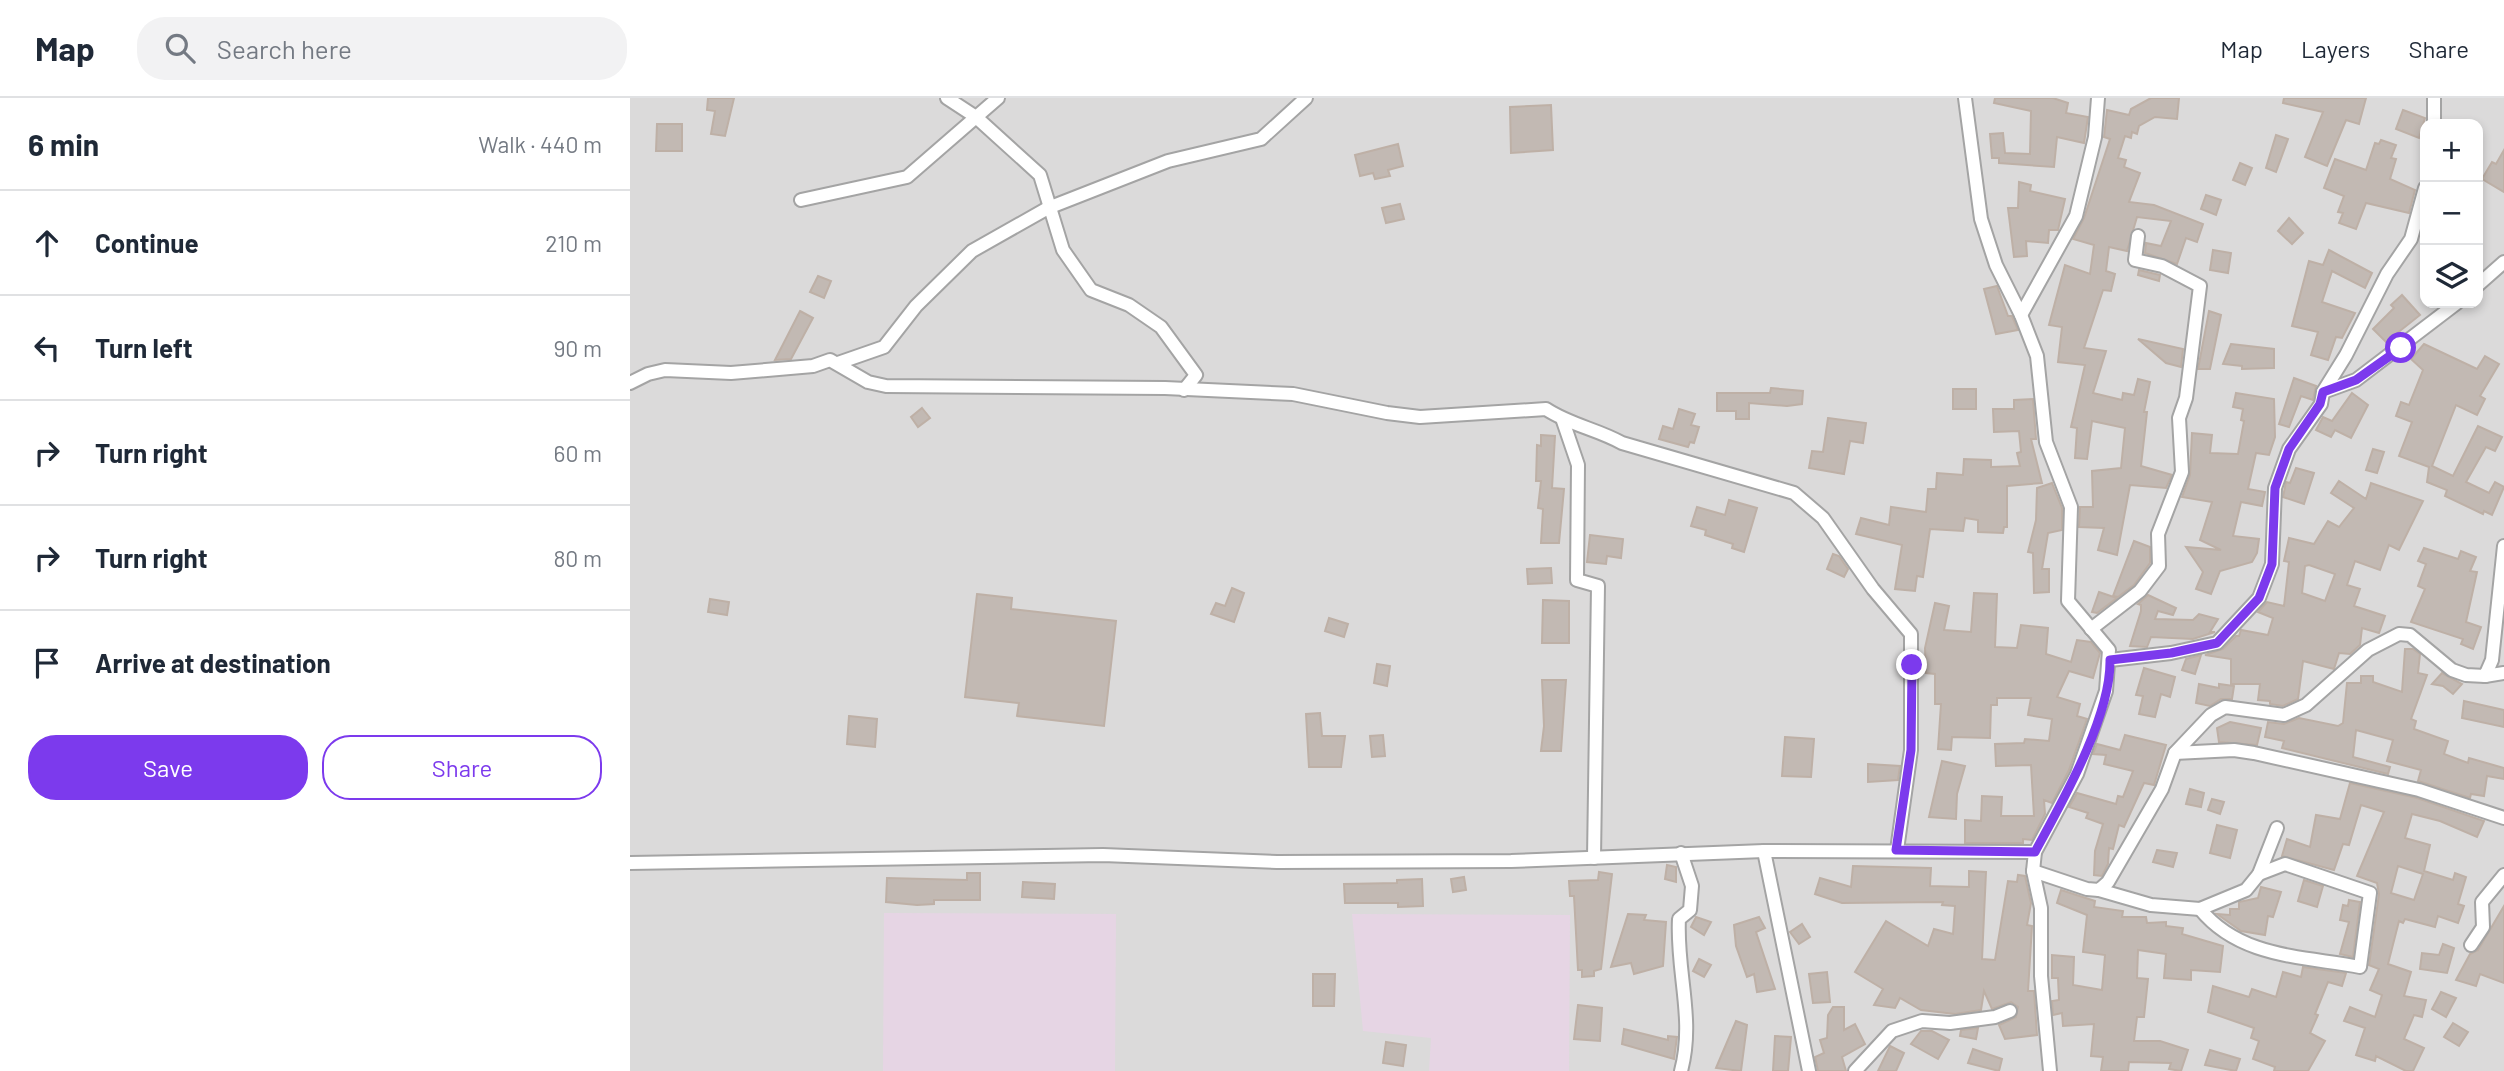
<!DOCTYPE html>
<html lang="en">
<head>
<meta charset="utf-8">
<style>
	body { margin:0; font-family:Barlow,sans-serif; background:#f2f2f3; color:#1f2937 }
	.controls { position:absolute; right:21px; top:21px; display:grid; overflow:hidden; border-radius:14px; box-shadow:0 4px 10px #0003 }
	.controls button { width:63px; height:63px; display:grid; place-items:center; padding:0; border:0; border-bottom:2px solid #e0e1e3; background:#fff; color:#1f2937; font:35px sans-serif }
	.stop { position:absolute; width:21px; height:21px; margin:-16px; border:5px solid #7c3aed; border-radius:50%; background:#fff }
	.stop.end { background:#7c3aed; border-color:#fff; box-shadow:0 2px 7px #0008 }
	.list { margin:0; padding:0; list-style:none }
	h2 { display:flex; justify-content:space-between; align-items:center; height:91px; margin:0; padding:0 28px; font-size:30px }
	h2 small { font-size:23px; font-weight:400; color:#747a83 }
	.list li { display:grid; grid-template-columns:46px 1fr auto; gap:21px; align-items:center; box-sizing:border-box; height:105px; padding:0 28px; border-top:2px solid #e0e1e3 }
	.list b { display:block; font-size:26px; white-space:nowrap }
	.list em { font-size:23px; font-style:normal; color:#747a83 }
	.actions { display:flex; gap:14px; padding:21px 28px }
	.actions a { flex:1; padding:16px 0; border:2px solid #7c3aed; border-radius:28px; text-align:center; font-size:24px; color:#7c3aed }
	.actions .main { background:#7c3aed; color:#fff }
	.icon { flex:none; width:38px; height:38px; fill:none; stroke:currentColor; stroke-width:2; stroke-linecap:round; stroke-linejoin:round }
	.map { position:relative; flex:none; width:1874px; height:973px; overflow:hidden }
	header { display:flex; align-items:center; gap:42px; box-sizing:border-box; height:98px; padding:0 35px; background:#fff; border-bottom:2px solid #e0e1e3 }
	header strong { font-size:33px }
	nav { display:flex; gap:38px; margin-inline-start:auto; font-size:24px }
	.search { width:490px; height:63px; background:#f2f2f3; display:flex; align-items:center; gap:18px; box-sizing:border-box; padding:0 24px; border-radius:28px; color:#747a83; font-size:26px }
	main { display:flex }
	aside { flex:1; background:#fff }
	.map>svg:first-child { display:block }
	.residential { fill:#dbdada; fill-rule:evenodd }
	.industrial { fill:#e6d5e4 }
	.building { fill:#c2b9b3; stroke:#beb0a6; stroke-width:2; fill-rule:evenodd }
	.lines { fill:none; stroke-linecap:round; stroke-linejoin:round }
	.street-casing { stroke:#a4a4a4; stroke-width:16 }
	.street { stroke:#fff; stroke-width:12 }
	.route { stroke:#7c3aed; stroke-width:9 }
</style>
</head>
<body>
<header>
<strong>Map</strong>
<div class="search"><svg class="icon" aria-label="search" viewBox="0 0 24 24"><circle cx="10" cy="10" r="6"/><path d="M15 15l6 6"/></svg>Search here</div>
<nav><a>Map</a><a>Layers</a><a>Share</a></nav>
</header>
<main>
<aside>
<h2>6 min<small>Walk · 440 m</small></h2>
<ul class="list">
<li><svg class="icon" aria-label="ahead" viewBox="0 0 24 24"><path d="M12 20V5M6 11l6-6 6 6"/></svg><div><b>Continue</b></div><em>210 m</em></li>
<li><svg class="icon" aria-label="left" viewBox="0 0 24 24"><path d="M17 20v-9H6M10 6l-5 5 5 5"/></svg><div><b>Turn left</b></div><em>90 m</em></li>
<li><svg class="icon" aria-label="right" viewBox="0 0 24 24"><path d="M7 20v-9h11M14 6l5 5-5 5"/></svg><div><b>Turn right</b></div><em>60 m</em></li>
<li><svg class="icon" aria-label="right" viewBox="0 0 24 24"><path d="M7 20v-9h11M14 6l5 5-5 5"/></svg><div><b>Turn right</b></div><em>80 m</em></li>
<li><svg class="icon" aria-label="arrive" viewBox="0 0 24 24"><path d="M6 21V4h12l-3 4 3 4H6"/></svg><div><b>Arrive at destination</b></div></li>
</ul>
<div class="actions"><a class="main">Save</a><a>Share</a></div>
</aside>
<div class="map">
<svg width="1874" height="973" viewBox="0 0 1874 973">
	<rect width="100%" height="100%" fill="#eeeae3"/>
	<!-- residential -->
	<path class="residential" d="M0 0H1874V973H0ZM1795 26H1848V205H1795Z"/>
	<!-- industrial -->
	<g class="industrial">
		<polygon points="254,815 486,816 485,973 253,973"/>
		<polygon points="722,816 940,817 939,973 799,973 801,940 733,933"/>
	</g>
	<!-- building -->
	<g class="building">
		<polygon points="78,0 104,0 95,38 81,36 85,13 77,12"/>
		<polygon points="1365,0 1423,0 1438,5 1436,15 1458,19 1454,45 1427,39 1424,69 1369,65 1369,60 1362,60 1360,36 1373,35 1375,55 1400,56 1401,13 1364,5"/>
		<polygon points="1521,0 1549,0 1547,21 1525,19 1509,28 1507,36 1502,34 1501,40 1495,38 1488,60 1496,62 1494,69 1510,75 1499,104 1524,107 1573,126 1567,144 1556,140 1547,166 1515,155 1516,145 1531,148 1541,123 1507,119 1497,153 1479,149 1476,173 1485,176 1481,193 1473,192 1454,250 1476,253 1463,295 1492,302 1493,295 1504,297 1508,281 1520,284 1514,314 1517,314 1511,368 1542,377 1536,390 1500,387 1487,457 1468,452 1474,430 1449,429 1450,409 1463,409 1462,373 1491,370 1495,330 1462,323 1457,361 1445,360 1447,330 1441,329 1455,267 1428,264 1432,229 1419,227 1435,167 1460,176 1464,147 1443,141 1454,120 1480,41 1474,39 1477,12 1499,17 1501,11"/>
		<polygon points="1654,0 1736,0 1729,26 1716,22 1697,68 1675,59 1693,14 1653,5"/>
		<polygon points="921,7 923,52 881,55 880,9"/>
		<polygon points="1773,12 1795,20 1789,40 1766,31"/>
		<polygon points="27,26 52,26 52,53 26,53"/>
		<polygon points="1646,37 1658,41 1646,74 1636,70"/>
		<polygon points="1751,42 1766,47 1761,60 1766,61 1760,81 1785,92 1779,115 1736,105 1726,131 1709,125 1713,115 1708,114 1714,98 1694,90 1705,61 1736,72 1745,45 1749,46"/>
		<polygon points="768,46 773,68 758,72 760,78 745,81 743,75 730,78 725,57"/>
		<polygon points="1874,52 1874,94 1852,81 1862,64 1866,66"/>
		<polygon points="1610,65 1622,70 1615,87 1603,82"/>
		<polygon points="1389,84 1401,87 1400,93 1435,101 1428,132 1419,132 1418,145 1396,143 1397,158 1384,159 1378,110 1388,110"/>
		<polygon points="1576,97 1591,102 1586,117 1571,111"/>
		<polygon points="770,106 774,121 756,125 752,110"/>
		<polygon points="1659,120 1673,135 1662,146 1648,133"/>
		<polygon points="1583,152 1601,155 1598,175 1580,172"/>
		<polygon points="1699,152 1742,175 1735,190 1702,173 1692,204 1725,215 1712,240 1706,239 1698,262 1681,257 1688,234 1662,228 1679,163 1693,167"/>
		<polygon points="1509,172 1530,177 1529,183 1508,177"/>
		<polygon points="188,178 201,183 194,200 180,194"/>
		<polygon points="1367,188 1378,218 1382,218 1388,232 1366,236 1354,191"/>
		<polygon points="1772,197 1790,217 1756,244 1743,231 1764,210 1761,207"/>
		<polygon points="170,213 183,220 161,261 145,262"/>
		<polygon points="1579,213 1591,217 1580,271 1568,271"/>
		<polygon points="1508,241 1553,251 1551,269 1536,265"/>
		<polygon points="1601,246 1644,251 1644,270 1612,271 1612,268 1593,266"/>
		<polygon points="1794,246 1847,271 1855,258 1869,266 1850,298 1855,301 1847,317 1826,307 1802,368 1823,378 1848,328 1872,339 1865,353 1856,349 1836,384 1859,395 1865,384 1874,389 1862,417 1854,413 1853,416 1815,398 1817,392 1797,384 1799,369 1769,358 1782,324 1766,318 1771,304 1779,307 1793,272 1781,261"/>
		<polygon points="1664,280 1686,288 1683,302 1671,298 1659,329 1649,326"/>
		<polygon points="1141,290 1173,293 1172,306 1157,308 1119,305 1119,321 1106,321 1106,313 1087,313 1087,295 1140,295"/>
		<rect x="1323" y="291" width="23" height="20"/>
		<polygon points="1606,295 1644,301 1645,339 1639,357 1626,355 1618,391 1635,394 1632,408 1611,404 1603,438 1629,441 1627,455 1622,464 1590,473 1581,496 1566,491 1573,474 1556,449 1591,452 1570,442 1582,404 1552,399 1560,377 1562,335 1582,337 1580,355 1608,356 1614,323 1611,322 1613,311 1603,309"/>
		<polygon points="1722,295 1738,307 1721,340 1705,332 1701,339 1686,332 1693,319 1702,323"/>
		<polygon points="1403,301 1406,341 1401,341 1412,385 1377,388 1377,429 1374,429 1373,435 1348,434 1348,422 1335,420 1333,433 1300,431 1293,479 1287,478 1285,493 1265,491 1272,447 1226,436 1231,420 1259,427 1261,409 1296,414 1298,391 1306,391 1307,375 1333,377 1334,361 1361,362 1361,369 1390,368 1387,355 1391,354 1389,333 1364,334 1363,311 1384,311 1384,302"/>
		<polygon points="292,310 300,320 288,329 281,319"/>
		<polygon points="1049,311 1065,316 1061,327 1069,329 1064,345 1060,344 1058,349 1029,341 1033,328 1043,331"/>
		<polygon points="1198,320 1236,325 1233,345 1220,343 1214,376 1179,370 1182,353 1193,354"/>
		<polygon points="911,337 925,338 922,390 934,391 929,445 911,445 913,411 908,410 911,383 906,383 907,347 911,348"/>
		<polygon points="1743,351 1754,354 1747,375 1736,372"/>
		<polygon points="1666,370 1684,375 1674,406 1653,399 1656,384 1660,385"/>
		<path d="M1709 383 1736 401 1741 385 1793 403 1769 452 1759 447 1750 472 1725 463 1717 487 1730 491 1724 508 1755 518 1749 535 1732 530 1730 547 1720 556 1709 555 1704 571 1673 563 1668 601 1653 608 1640 606V603L1628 602 1630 586H1601V561L1575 557 1593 551 1606 538H1609L1611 532 1638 537 1643 520 1628 514 1637 504 1654 508 1659 464 1654 463 1659 440 1684 446 1698 423 1709 429 1724 410 1701 395ZM1679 467 1705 476 1695 503 1672 495 1675 468Z"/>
		<polygon points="1422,385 1432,410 1432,432 1418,435 1412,471 1419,471 1419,494 1404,495 1403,455 1398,454 1406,422 1407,390"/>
		<polygon points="1099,402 1127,410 1114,454 1102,450 1103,446 1075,437 1076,432 1061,428 1067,409 1095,417"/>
		<polygon points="960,437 993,441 991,460 977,458 976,466 957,464"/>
		<polygon points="1504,443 1520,449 1520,465 1504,487 1488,499 1483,498"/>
		<polygon points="1794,450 1828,461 1831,453 1846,459 1840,473 1847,474 1836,524 1851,529 1843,551 1831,546 1833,541 1781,524 1795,491 1788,488 1796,466 1788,463"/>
		<polygon points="1203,456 1209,458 1218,471 1214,479 1197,471"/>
		<polygon points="921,470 922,485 898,486 897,471"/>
		<polygon points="602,490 614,495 604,524 581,516 586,505 595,508"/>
		<polygon points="1469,494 1487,500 1467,515 1462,514"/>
		<polygon points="1344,495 1367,496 1365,549 1387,550 1391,527 1418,530 1416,556 1441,564 1447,542 1461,544 1470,555 1463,580 1439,573 1427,599 1450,606 1447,618 1457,621 1439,672 1422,705 1414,702 1415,716 1402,742 1393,741 1393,745 1335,745 1335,722 1351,723 1352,698 1372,699 1371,718 1404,718 1401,667 1366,668 1365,646 1394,645 1395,641 1419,643 1422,621 1398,617 1401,600 1367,600 1367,607 1361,607 1360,640 1322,639 1321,652 1308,651 1311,606 1305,606 1305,576 1296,575 1295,550 1305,505 1319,508 1314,532 1341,534"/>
		<polygon points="347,496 382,500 381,511 486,523 474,628 387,618 389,605 335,599"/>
		<polygon points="1518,497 1546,510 1543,517 1528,513 1525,521 1563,522 1569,516 1588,521 1580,534 1585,534 1563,541 1521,539 1517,549 1500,548 1511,513 1511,507 1508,506"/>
		<polygon points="80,501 99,504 97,517 78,514"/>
		<polygon points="913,502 939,503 939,545 912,545"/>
		<polygon points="699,520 718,526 714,539 695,533"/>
		<polygon points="1775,551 1783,551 1790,556 1788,575 1797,577 1781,621 1786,623 1784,631 1818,643 1814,656 1838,665 1839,660 1874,670 1874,681 1857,678 1854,698 1841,696 1840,700 1788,683 1791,672 1757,663 1763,642 1726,632 1723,659 1760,669 1758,676 1652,650 1654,643 1635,639 1638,624 1654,626 1669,620 1708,628 1713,625 1717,585 1731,585 1731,578 1743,578 1743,584 1772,594"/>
		<polygon points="1571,557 1565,576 1552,572 1556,561"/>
		<polygon points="747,566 760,568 757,588 744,585"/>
		<polygon points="1514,570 1545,579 1540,599 1531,596 1525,619 1509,616 1513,598 1506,597"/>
		<polygon points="1812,575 1832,586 1823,596 1813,588 1802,586"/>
		<polygon points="912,582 936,582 931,653 911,653 914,628"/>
		<polygon points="1569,586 1589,590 1589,586 1604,588 1602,601 1591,601 1580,608 1566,605"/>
		<polygon points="1834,603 1874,612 1874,629 1832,620"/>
		<polygon points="690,615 692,638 715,638 711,669 679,669 676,616"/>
		<polygon points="219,618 247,621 245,649 217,646"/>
		<polygon points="1600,624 1631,630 1627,647 1589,644 1587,630"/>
		<polygon points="753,637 755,658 742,659 740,638"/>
		<polygon points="1495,637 1536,647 1524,687 1514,685 1494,729 1489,727 1483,751 1479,750 1478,766 1472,778 1464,777 1465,753 1473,726 1456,720 1458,715 1439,709 1447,695 1486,706 1488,698 1493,699 1503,673 1474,666 1476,657 1463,656 1467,646 1490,652"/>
		<polygon points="1155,639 1184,641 1181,679 1152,678"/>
		<polygon points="1312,663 1335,668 1327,696 1326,721 1299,719"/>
		<polygon points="1238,666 1270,668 1268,682 1238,684"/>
		<path d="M1720 685 1787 700 1854 723 1847 739 1810 723 1782 716 1775 740 1800 747 1794 773 1823 782 1825 775 1836 779 1828 806 1834 808 1828 825 1808 818 1805 829 1775 821 1773 825 1769 823 1758 866 1781 874 1774 898 1796 902 1792 919 1784 917 1774 941 1794 950 1783 973H1776L1746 958 1745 963 1726 957 1735 930 1714 923 1720 909 1745 919 1752 897 1740 892 1749 871 1739 867 1749 796 1747 785 1727 778 1754 714 1731 707 1719 747 1713 746 1704 772 1652 758 1657 741 1680 749 1686 717 1710 721ZM1768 768 1793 776 1784 802 1761 795Z"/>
		<polygon points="1560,691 1574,695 1571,709 1556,706"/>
		<polygon points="1582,701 1594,704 1590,716 1578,712"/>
		<polygon points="1587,727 1607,732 1600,760 1580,755"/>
		<polygon points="1527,752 1547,755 1543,769 1523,764"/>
		<polygon points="1037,767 1046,769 1046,784 1035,781"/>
		<polygon points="1223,768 1301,770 1300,788 1339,789 1339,773 1356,774 1352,861 1365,862 1378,783 1387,784 1388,777 1395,778 1401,805 1397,827 1402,828 1398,893 1404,893 1407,937 1375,941 1369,927 1386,919 1388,909 1381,904 1362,911 1354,893 1351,912 1325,916 1291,912 1270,900 1265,910 1244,907 1253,891 1225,874 1256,823 1298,848 1304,831 1323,836 1325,808 1312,807 1313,804 1212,805 1185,796 1190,780 1221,789"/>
		<polygon points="969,774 982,776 971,871 964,873 964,878 952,879 952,872 948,872 944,798 940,798 939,783 968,782"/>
		<polygon points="337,775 350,775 350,802 304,802 304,806 287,807 256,804 257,780 337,782"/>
		<polygon points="834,779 836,792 823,794 821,781"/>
		<polygon points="792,781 793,808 768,809 768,805 715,805 714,786 767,785 767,782"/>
		<polygon points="1674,782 1693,788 1687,809 1668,803"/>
		<polygon points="393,784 425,786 424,801 392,799"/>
		<polygon points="1631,789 1651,794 1643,819 1638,818 1635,837 1611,833 1587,816 1600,817 1600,811 1609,811 1609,804 1628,800"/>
		<polygon points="1431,792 1465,803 1464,809 1493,813 1492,819 1516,819 1517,825 1536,824 1536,828 1553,830 1552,836 1593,848 1590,874 1561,872 1561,882 1534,880 1536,856 1508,852 1507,880 1518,881 1514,919 1507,919 1504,943 1530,943 1558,952 1551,973 1539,971 1541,965 1499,964 1498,973 1471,973 1473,959 1461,958 1464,926 1433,928 1432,915 1423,917 1422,903 1429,902 1428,880 1422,880 1422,857 1444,859 1443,887 1472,892 1475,857 1453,854 1457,817 1427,805"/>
		<polygon points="1719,802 1730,804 1723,859 1710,856 1719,824 1710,822 1713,807 1718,808"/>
		<polygon points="1874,808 1874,885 1850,876 1846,888 1826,882 1840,856 1848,852"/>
		<polygon points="998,816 1016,817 1014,822 1036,824 1033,868 1004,876 1001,865 981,869"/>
		<polygon points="1066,819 1081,824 1074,837 1061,829"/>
		<polygon points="1129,819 1135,830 1126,834 1145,891 1127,894 1124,876 1117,879 1106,848 1104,827"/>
		<polygon points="1172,826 1180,839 1169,846 1160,834"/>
		<polygon points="1813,846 1824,850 1817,875 1790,871 1792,855 1809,857"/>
		<polygon points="1069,861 1081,867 1074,879 1063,873"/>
		<polygon points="1673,869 1716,875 1712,888 1698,884 1685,916 1688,917 1680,935 1695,943 1678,973 1644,973 1645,969 1623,961 1629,943 1621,940 1624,930 1578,914 1583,888 1619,899 1622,891 1646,899 1653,874 1671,879"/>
		<polygon points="1197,874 1200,904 1183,905 1179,876"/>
		<polygon points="683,876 705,876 704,908 683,908"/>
		<polygon points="1811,894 1826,900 1816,919 1802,911"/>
		<polygon points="948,907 972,910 970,943 944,941"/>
		<polygon points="1203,909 1214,909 1214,932 1225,926 1235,946 1212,959 1216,973 1188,973 1185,959 1194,955 1190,942 1197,940 1198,917"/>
		<polygon points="1106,923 1117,927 1111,973 1086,970"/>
		<polygon points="1823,925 1838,934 1829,948 1814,939"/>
		<polygon points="1348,930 1346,941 1330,938 1331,932"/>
		<polygon points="994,931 1038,942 1038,938 1047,939 1044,961 992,946"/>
		<polygon points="1291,933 1302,933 1319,942 1308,961 1281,946"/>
		<polygon points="1145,938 1161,939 1158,973 1143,973"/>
		<polygon points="756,944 776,947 773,968 753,965"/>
		<polygon points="1260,948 1274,955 1266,973 1248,973"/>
		<polygon points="1343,951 1372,961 1369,973 1338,965"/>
		<polygon points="1580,952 1610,961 1606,973 1575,967"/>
	</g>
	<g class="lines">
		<defs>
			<g id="street">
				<polyline points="317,0 346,19 410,77 433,152 461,192 499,207 531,229 566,277 554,292"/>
				<polyline points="1335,0 1351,121 1366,167 1391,217 1407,258 1416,344 1441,409 1438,503 1479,552 1476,593 1447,676 1405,754 1403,773 1411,810 1411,878 1420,973"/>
				<polyline points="1804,26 1804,0"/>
				<polyline points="171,102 277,79 368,0"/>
				<polyline points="1848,187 1874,164"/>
				<polyline points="1391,217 1446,118 1465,39 1468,0"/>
				<polyline points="208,265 254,249 286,208 342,153 418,110 538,63 631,41 676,0"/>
				<path d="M0 285 18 276 35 272 101 275 183 268 200 262 238 284 256 288 535 290 663 296 757 315 790 319 916 311C940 327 967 331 992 345L1164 395 1193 420 1243 491 1281 536V652L1267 752"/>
				<polyline points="1693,294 1726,282 1827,205"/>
				<polyline points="933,323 948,367 947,482 968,488 964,760"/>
				<polyline points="1461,531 1510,493 1529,468 1528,436 1552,374 1549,320 1556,300 1570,188 1532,168 1505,162 1508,138"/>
				<polyline points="1480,562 1541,555 1587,545 1629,500 1642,466 1645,390 1659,351 1691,306 1693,294 1716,257 1757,176 1781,141 1795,90"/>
				<polyline points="1855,578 1874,575"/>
				<polyline points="1545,655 1604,652 1624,655 1789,692 1874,720"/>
				<polyline points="1134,753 1179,973"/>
				<path d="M1051 755 1062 788 1060 812 1049 821C1046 873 1065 921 1051 973"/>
				<polyline points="0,765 473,757 647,764 881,763 1134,753 1405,754"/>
				<polyline points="1403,773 1457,791 1469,792 1478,784 1532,691 1545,655 1581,617 1595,609 1654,617 1676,607 1738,552 1769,536 1780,537 1822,572 1836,577 1855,578 1862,562 1874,448"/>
				<polyline points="1469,792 1521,807 1570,811 1616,792 1629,776 1647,730"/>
				<path d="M1570 811C1610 860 1672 858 1730 869L1740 795 1655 766 1629 776"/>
				<polyline points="1841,847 1853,829 1852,804 1874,777"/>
				<polyline points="1225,973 1262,933 1292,923 1320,925 1365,919 1380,913"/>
			</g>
		</defs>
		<!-- street casing -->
		<use href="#street" class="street-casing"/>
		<!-- street -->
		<use href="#street" class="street"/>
	</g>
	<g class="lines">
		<!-- route -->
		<path class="route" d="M1282 567 1281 652 1266 752 1405 754C1432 704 1481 619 1480 562L1541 555 1587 545 1629 500 1642 466 1645 390 1659 351 1690 306 1693 294 1726 282 1771 250"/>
	</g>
</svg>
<div class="controls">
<button>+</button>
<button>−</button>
<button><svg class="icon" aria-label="layers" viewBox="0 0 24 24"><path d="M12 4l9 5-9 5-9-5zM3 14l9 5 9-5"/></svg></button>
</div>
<div class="stop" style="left:1771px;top:250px"></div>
<div class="stop end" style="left:1282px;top:567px"></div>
</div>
</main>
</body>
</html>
